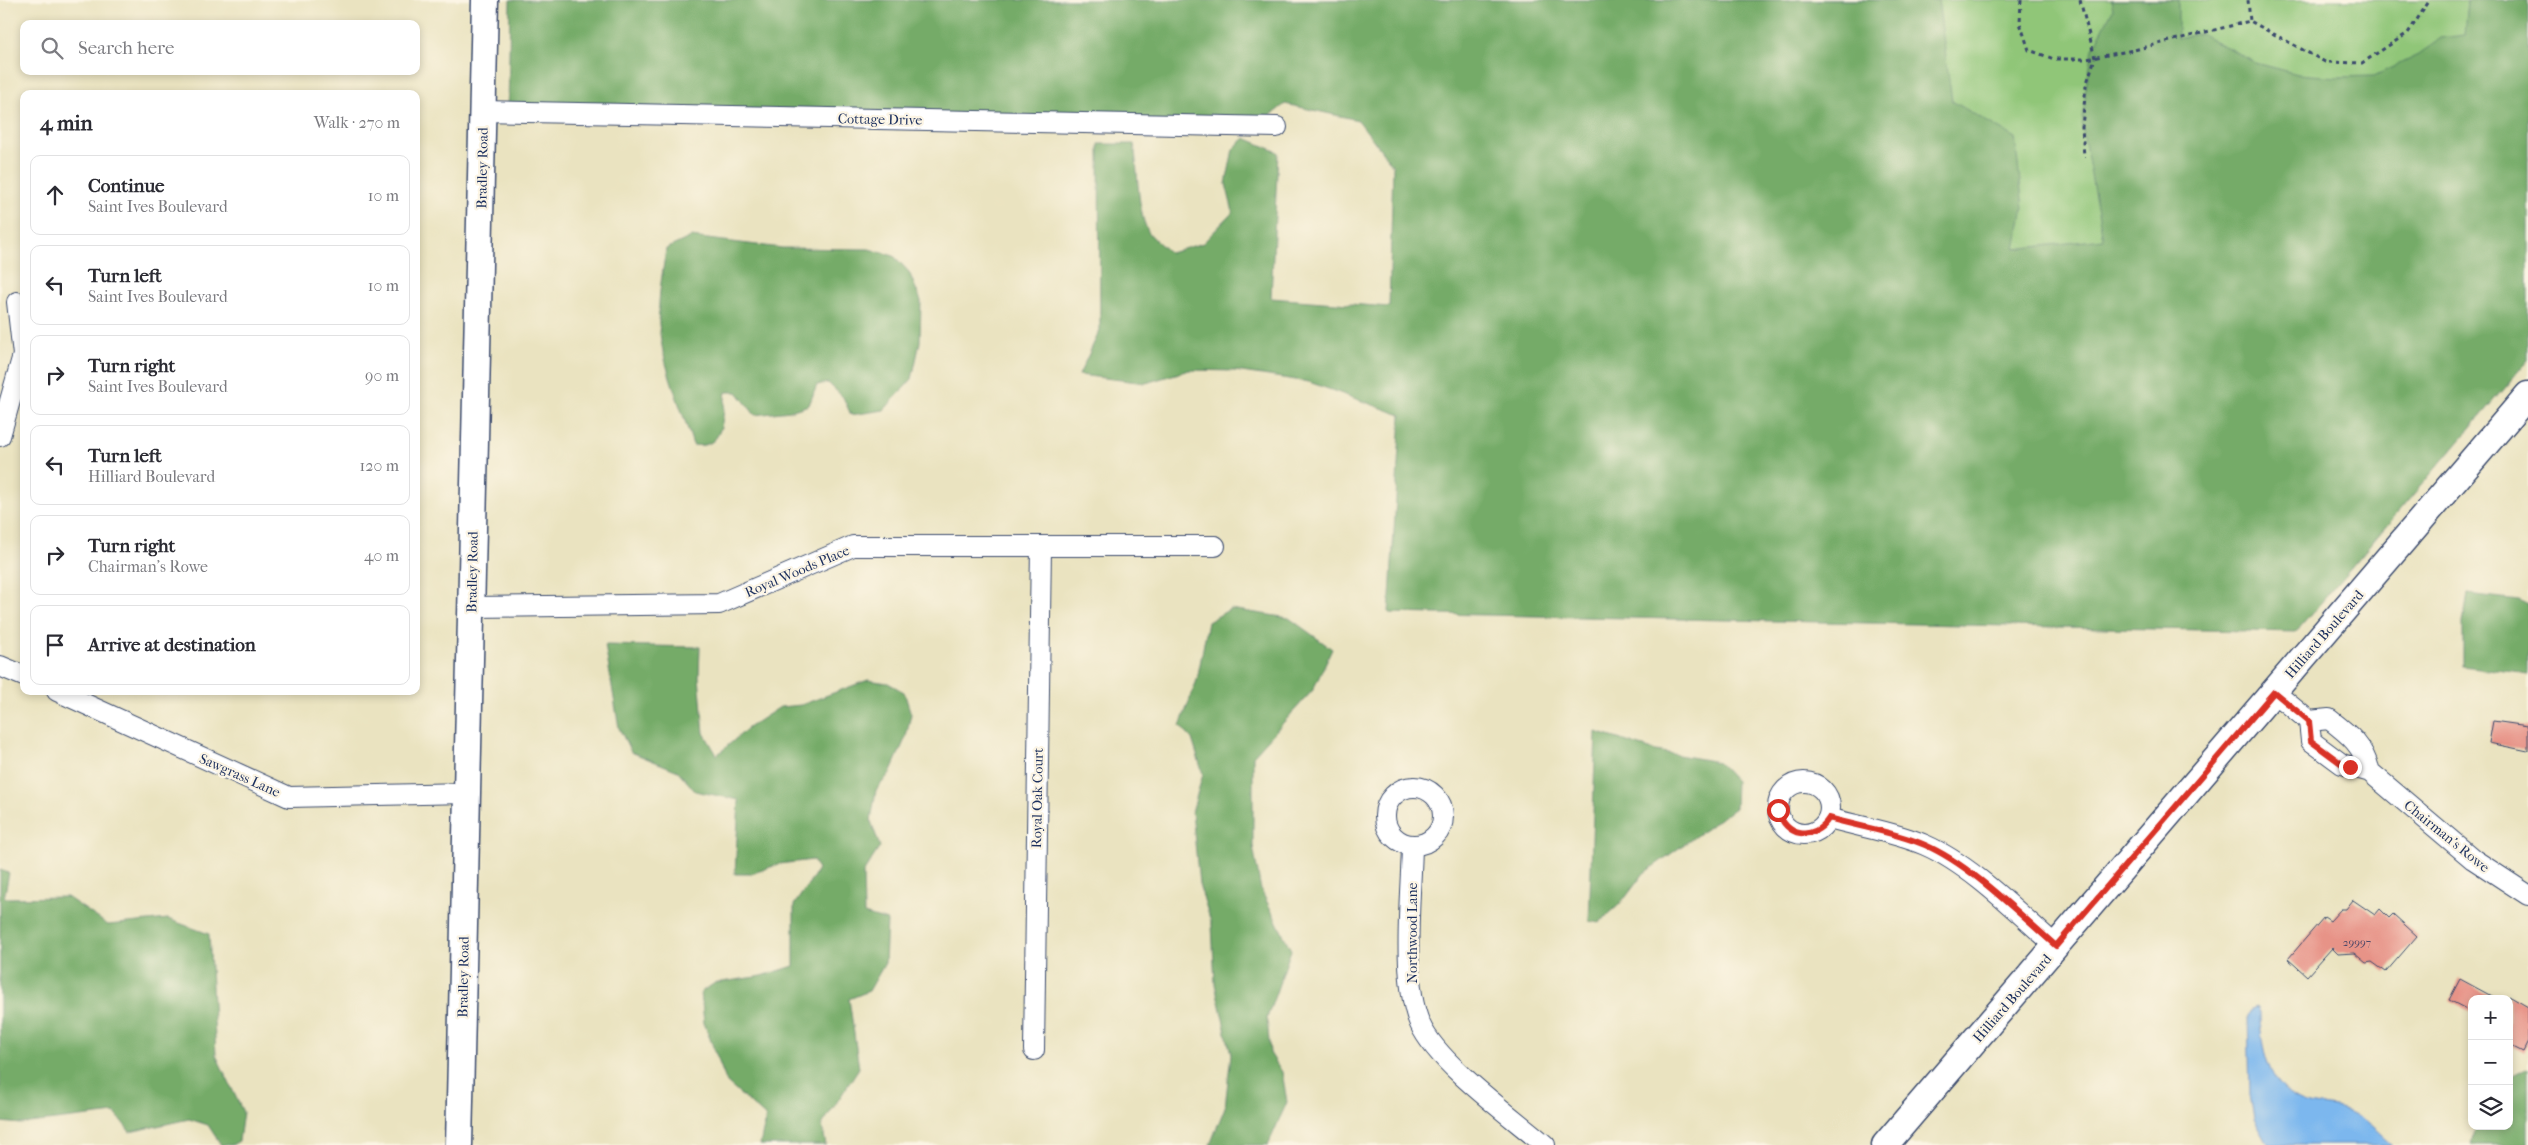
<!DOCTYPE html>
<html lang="en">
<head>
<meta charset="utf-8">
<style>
	body { margin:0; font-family:"IM FELL French Canon",serif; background:#f7f7f7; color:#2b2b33 }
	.controls { position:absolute; right:15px; bottom:15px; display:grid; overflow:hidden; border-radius:10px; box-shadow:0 2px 8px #0003 }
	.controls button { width:45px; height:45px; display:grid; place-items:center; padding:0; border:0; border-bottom:1px solid #e1e1e2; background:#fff; color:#2b2b33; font:25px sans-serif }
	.stop { position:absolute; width:15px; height:15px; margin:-11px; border:4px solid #d93025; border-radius:50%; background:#fff }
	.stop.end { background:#d93025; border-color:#fff; box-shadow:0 1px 5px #0008 }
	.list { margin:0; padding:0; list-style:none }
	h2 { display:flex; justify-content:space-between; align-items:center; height:65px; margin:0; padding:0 20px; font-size:21px }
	h2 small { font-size:16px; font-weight:400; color:#7c7c81 }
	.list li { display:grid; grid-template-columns:32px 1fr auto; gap:15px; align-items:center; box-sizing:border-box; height:80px; margin:0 10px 10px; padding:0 10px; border:1px solid #e1e1e2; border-radius:10px }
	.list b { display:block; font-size:19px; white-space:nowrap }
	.list p { margin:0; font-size:16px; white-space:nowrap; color:#7c7c81 }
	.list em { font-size:16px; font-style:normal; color:#7c7c81 }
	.icon { flex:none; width:28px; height:28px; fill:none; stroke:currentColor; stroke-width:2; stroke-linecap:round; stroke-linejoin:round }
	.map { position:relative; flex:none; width:2528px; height:1145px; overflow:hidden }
	.search { position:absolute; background:#fff; box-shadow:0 2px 8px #0003; left:20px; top:20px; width:400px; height:55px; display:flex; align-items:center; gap:12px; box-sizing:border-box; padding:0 18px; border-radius:10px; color:#7c7c81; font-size:19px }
	.panel { position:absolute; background:#fff; box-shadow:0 2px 8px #0003; left:20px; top:90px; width:400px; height:605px; border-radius:10px }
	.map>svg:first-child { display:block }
	.green { fill:#90c678; stroke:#567a6b }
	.forest { fill:#74ab68; stroke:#486d63 }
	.water { fill:#7cb7ee; stroke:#4c73a6 }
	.building { fill:#e79387 }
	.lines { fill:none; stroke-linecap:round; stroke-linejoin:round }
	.minor-casing { stroke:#3a4a6d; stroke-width:22 }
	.tertiary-casing { stroke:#3a4a6d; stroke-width:29 }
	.path { stroke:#3a4a6d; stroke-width:3; stroke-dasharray:4 4; stroke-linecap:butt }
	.minor { stroke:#fff; stroke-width:20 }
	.tertiary { stroke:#fff; stroke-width:26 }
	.route { stroke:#d93025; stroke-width:6 }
	.labels { text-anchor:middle; stroke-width:4.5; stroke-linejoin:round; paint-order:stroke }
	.number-label { font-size:11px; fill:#4e4868 }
	.street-label { font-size:14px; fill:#1b2f5e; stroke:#fcf5e5 }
</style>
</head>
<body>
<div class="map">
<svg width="2528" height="1145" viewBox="0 0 2528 1145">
	<rect width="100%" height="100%" fill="#fcf5e5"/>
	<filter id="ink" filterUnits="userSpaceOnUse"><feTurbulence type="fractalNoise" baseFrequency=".02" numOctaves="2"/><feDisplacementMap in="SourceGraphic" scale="10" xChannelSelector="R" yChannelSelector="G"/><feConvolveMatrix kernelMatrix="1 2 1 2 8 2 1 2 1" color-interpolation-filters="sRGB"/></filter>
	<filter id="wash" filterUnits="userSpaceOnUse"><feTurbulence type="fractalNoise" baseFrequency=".0096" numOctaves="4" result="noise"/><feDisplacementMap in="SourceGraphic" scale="20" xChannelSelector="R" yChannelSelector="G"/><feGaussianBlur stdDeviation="1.12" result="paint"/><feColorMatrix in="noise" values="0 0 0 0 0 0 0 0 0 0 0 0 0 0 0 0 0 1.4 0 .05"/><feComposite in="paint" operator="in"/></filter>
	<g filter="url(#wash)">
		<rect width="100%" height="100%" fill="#eae3c0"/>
		<!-- green -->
		<polygon class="green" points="1621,0 2468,0 2455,202 2015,249"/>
		<!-- forest -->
		<g class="forest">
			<path d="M510 0H1938L1952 101 2015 138 2023 208 2015 249 2103 239 2082 127 2086 86 2093 49 2113 9 2111 0H2178V39L2200 33 2256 63 2298 74 2337 77 2374 76 2418 55 2441 38 2465 35 2468 0H2528V360L2296 632 1389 613 1401 415 1309 382 1235 371 1189 370 1146 383 1079 375 1100 330 1099 144H1134C1138 166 1137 218 1150 234 1156 241 1164 247 1170 253L1203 243 1233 212 1226 184 1233 149 1245 138 1278 152 1271 298 1389 307 1393 166 1358 120 1285 104 1256 127 508 112Z"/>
			<path d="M691 237 782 248 869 249 894 256 909 272 921 301 920 342 912 379 884 410 851 415 843 397 828 383 817 385 809 405 790 411 755 415 737 392H726C722 415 726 450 693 445 682 409 665 372 660 334 656 305 662 277 666 249Z"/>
			<polygon points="2468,594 2519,600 2528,605 2528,674 2463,666 2463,624"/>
			<polygon points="1230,609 1289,618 1332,649 1313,690 1253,756 1253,846 1261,890 1291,950 1267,1018 1270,1053 1282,1072 1287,1102 1268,1145 1210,1145 1225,1107 1231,1054 1215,984 1212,925 1199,884 1192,812 1203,774 1192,739 1180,726 1197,680 1208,622"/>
			<polygon points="605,645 700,647 699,677 704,733 717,755 748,728 780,707 801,705 868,680 888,683 904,692 911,714 906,737 890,773 876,790 871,821 880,847 863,873 864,914 887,921 885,963 869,991 849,999 859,1068 822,1125 826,1145 760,1145 766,1117 727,1083 704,1023 701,992 715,983 762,976 794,966 794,905 818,870 813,860 779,864 751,874 735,874 739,800 695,791 678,771 631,752 619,728"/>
			<polygon points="1596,732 1656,751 1718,762 1736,781 1735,808 1644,873 1622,902 1599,923 1589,921"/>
			<polygon points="0,870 9,873 4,898 67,897 108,925 168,919 209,934 216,1055 243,1112 239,1141 232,1145 221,1145 208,1125 189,1119 130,1132 115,1113 21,1124 0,1122"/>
			<polygon points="2528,1068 2528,1145 2471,1145 2475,1126 2509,1126 2509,1078"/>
		</g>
		<!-- water -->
		<path class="water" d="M2257 1007 2260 1012C2260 1044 2268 1091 2305 1103 2318 1107 2333 1106 2347 1111 2364 1117 2379 1133 2393 1145H2269L2254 1118 2250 1095 2248 1016 2251 1009Z"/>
		<g id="blocks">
			<!-- building -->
			<g class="building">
				<polygon points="2493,721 2528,726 2528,751 2489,743"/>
				<polygon points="2353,900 2375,915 2380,909 2389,918 2393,914 2417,936 2386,972 2372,962 2366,963 2354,953 2338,954 2332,948 2307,976 2288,959 2324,917 2330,921 2341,909 2346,909"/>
				<polygon points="2460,979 2497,999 2472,999 2472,1012 2449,1000"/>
				<polygon points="2509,996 2528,1007 2528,1042 2523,1052 2509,1045"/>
			</g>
		</g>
	</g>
	<g filter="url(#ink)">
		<use href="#blocks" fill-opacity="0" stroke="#3a4a6d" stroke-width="1"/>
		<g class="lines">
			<defs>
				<g id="minor">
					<polyline points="483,111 1277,127"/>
					<polyline points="0,436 23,355 17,302"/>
					<polyline points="471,607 719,604 853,546 1215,546"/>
					<polyline points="0,666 24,676"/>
					<polyline points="57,691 289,797 466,793"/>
					<polyline points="2274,692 2309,721"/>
					<path d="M2370 772C2363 745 2350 735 2329 719L2309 721 2311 741 2342 764 2370 772 2473 859 2528 895"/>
					<circle cx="1804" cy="808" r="26"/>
					<circle cx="1414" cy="816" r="29"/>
					<path d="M1829 818C1860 827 1895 832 1925 845 1971 865 2018 913 2056 946"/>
					<path d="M1412 846C1411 896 1401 980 1420 1024 1437 1063 1511 1116 1545 1145"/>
					<polyline points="1034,1050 1041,546"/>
				</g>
				<g id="tertiary">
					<polyline points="459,1145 485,0"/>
					<polyline points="1885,1145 2528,395"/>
				</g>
			</defs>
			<!-- minor casing -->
			<use href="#minor" class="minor-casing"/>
			<!-- tertiary casing -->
			<use href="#tertiary" class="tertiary-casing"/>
			<!-- path -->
			<g class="path">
				<polyline points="2021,0 2020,23 2029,50 2054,59 2087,59 2134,50 2250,21 2325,62 2362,63 2408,33 2430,0"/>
				<polyline points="2080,0 2095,58 2086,86 2082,127 2084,157"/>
				<polyline points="2248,0 2250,21"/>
			</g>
			<!-- minor -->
			<use href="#minor" class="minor"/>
			<!-- tertiary -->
			<use href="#tertiary" class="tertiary"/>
		</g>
	</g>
	<g class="lines" filter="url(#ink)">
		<!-- route -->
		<path class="route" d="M1778 810C1785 837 1814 842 1829 818 1860 827 1895 832 1925 845 1971 865 2018 913 2056 946L2274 692 2309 721 2311 741 2342 764 2350 767"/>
	</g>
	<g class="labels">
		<!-- number labels -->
		<g class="number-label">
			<text x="2357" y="946">29997</text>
		</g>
		<!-- street labels -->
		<g class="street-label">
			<text transform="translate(880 119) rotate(1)" y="5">Cottage Drive</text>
			<text transform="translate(482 168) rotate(-89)" y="5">Bradley Road</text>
			<text transform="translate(797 571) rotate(-23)" y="5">Royal Woods Place</text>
			<text transform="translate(472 572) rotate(-89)" y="5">Bradley Road</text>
			<text transform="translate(2324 634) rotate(-49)" y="5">Hilliard Boulevard</text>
			<text transform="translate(240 775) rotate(24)" y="5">Sawgrass Lane</text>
			<text transform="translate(1037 798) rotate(-89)" y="5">Royal Oak Court</text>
			<text transform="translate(2447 836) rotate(39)" y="5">Chairman's Rowe</text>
			<text transform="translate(1412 933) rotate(-90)" y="5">Northwood Lane</text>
			<text transform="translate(463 977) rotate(-89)" y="5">Bradley Road</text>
			<text transform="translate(2012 998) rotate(-49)" y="5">Hilliard Boulevard</text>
		</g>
	</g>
</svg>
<div class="controls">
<button>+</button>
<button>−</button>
<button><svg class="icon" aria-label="layers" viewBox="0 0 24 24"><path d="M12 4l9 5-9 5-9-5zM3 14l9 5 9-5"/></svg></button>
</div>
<div class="stop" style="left:1778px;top:810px"></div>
<div class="stop end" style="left:2350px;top:767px"></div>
<div class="search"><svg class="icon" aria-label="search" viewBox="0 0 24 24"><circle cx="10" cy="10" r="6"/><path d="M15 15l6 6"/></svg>Search here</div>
<section class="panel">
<h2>4 min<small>Walk · 270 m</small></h2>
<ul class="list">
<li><svg class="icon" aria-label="ahead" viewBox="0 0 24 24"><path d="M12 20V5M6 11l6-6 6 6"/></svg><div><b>Continue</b><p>Saint Ives Boulevard</p></div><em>10 m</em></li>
<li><svg class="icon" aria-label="left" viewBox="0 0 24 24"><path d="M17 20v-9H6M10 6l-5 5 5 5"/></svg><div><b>Turn left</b><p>Saint Ives Boulevard</p></div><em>10 m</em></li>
<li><svg class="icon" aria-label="right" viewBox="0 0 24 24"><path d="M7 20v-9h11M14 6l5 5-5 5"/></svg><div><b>Turn right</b><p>Saint Ives Boulevard</p></div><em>90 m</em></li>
<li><svg class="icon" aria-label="left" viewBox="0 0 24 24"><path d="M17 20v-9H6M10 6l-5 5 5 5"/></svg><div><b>Turn left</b><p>Hilliard Boulevard</p></div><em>120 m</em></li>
<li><svg class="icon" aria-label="right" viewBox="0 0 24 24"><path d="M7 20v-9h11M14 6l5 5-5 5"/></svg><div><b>Turn right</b><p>Chairman's Rowe</p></div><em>40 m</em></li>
<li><svg class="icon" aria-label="arrive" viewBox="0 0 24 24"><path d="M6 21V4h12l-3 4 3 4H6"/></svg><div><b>Arrive at destination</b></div></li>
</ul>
</section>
</div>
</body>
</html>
